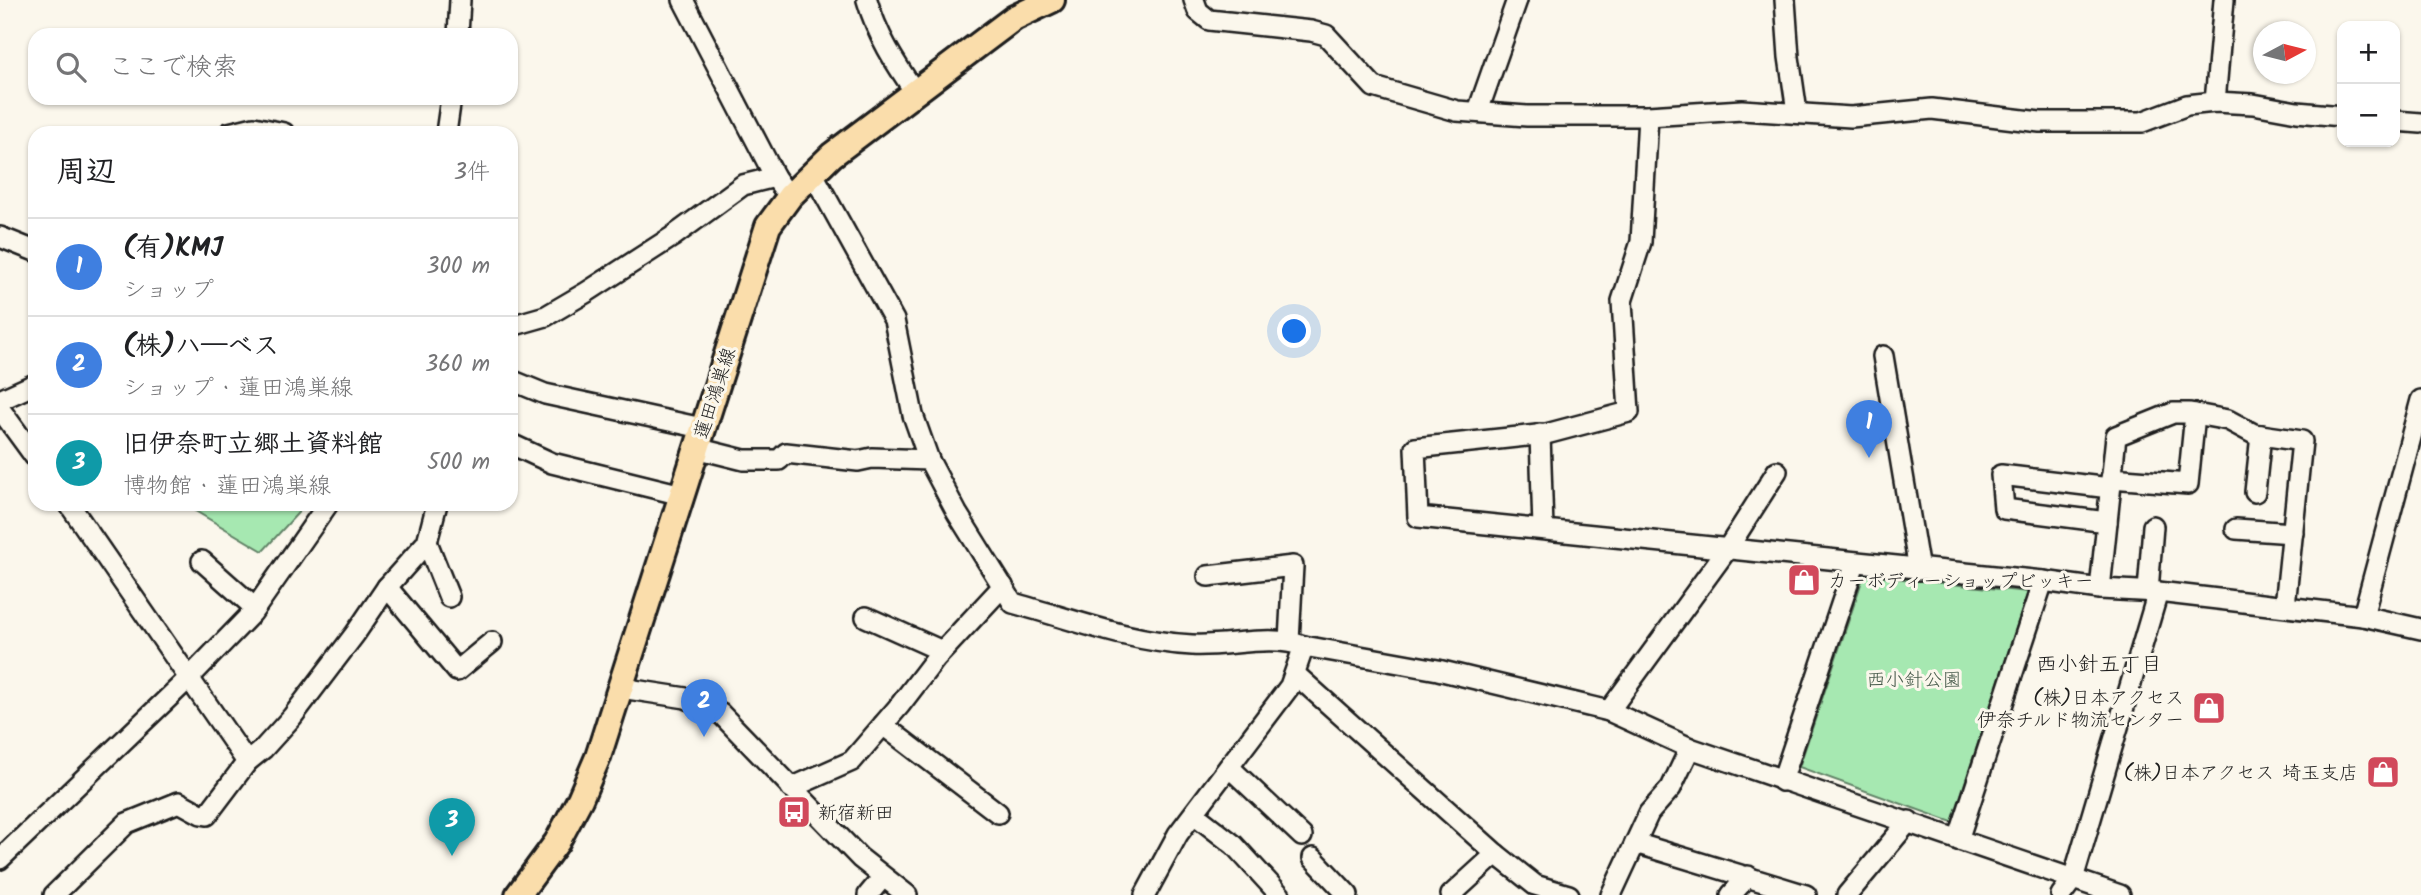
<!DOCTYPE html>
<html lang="ja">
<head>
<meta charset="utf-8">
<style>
	body { margin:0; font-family:Kalam,"Klee One",sans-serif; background:#f2f2f2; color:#202124 }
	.controls { position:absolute; right:21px; top:21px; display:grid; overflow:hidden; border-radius:14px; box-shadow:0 2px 5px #0004 }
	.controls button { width:63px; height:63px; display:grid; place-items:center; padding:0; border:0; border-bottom:2px solid #e0e0e0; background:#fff; color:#202124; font:35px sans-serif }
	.compass { position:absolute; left:2253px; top:21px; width:63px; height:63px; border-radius:50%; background:#fff; box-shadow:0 2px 5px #0004; rotate:83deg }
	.you { position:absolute; left:1295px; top:332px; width:24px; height:24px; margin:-18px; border:5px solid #fff; border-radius:50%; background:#1a73e8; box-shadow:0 0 0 10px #1a73e833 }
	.badge { display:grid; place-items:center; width:46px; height:46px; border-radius:50%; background:#2563eb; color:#fff; font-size:23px; font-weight:700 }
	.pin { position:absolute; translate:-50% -58px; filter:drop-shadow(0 2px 4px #0008) }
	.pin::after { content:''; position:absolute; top:37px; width:24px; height:21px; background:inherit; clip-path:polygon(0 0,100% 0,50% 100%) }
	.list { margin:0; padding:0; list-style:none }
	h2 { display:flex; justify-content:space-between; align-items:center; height:91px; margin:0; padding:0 28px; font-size:30px }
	h2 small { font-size:23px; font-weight:400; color:#757577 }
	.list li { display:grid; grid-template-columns:46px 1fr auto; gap:21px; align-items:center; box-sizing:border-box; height:98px; padding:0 28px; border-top:2px solid #e0e0e0 }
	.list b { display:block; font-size:26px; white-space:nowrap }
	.list p { margin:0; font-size:23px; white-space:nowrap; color:#757577 }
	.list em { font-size:23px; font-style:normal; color:#757577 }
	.icon { flex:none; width:38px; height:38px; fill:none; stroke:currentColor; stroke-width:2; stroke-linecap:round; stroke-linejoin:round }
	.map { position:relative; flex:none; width:2421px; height:895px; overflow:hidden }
	.search { position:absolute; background:#fff; box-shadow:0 2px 5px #0004; left:28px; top:28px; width:490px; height:77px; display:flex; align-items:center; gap:18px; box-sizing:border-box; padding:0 24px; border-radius:21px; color:#757577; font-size:26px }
	.panel { position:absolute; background:#fff; box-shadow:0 2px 5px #0004; left:28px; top:126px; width:490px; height:385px; border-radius:21px }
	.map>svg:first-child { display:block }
	.green { fill:#a6e8b1; stroke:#618266; stroke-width:2 }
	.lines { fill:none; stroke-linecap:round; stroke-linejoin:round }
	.minor-casing { stroke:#1c1c1c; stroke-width:24 }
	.major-casing { stroke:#1c1c1c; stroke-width:30 }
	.minor { stroke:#fbf7ec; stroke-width:19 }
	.major { stroke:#faddab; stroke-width:24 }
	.labels { text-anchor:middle; stroke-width:6; stroke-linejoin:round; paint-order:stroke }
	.street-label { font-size:19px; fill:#1c1c1c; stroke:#fbf7ec }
	.poi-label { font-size:19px; fill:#1c1c1c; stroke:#fbf7ec; text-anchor:start }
	.park-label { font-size:19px; fill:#455949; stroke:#fbf7ec }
	.neighbourhood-label { font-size:21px; fill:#1c1c1c; stroke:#fbf7ec }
</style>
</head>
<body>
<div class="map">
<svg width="2421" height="895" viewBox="0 0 2421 895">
	<rect width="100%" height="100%" fill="#fbf7ec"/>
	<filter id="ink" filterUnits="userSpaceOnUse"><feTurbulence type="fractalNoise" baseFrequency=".0143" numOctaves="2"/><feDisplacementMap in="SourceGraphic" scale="14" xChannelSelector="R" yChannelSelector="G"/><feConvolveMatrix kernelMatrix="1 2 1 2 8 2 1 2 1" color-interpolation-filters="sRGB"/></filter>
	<g filter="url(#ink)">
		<!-- green -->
		<g class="green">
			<polygon points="188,504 306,504 263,551 192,509"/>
			<polygon points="1864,575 2028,592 1952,822 1799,767"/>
		</g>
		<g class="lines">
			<defs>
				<g id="minor">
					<polyline points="683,0 775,177 782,187"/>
					<path d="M867 0C877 35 895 63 915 92"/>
					<polyline points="1194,0 1198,11 1209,20 1311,31 1326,35 1374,87 1457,111 1527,116 1648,116 1742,110 1851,117 1932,109 2040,122 2142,122 2187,105 2215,102 2253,104 2297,112 2342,116"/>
					<polyline points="1785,0 1789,57 1797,112"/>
					<polyline points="458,35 460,0"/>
					<polyline points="2215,102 2224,0"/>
					<polyline points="1478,111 1517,0"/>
					<polyline points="1648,116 1641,242 1622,301 1629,412 1546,434 1415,448 1418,517 2043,581 2100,589 2158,592 2363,616 2421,629"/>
					<polyline points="2395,121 2421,123"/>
					<polyline points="229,133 254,127 284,133"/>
					<polyline points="446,133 451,98"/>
					<path d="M812 172 894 320 913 415 929 460 957 513 1013 603C1071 619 1131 642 1192 645 1229 647 1269 634 1304 646L1438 670 1609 711 1690 748 2120 895"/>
					<polyline points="0,237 35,251"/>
					<polyline points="511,326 546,316 587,292 672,237 743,185 775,177"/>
					<polyline points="1883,356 1919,570"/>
					<polyline points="511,380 545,394 702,428"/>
					<polyline points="0,400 35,384"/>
					<polyline points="0,409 35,457"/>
					<polyline points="1540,434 1543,529"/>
					<polyline points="511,444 552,463 682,495"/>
					<polyline points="696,448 744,460 779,460 786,453 858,461 872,458 929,460"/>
					<polyline points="2111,478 2188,484 2195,414"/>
					<polyline points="2255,492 2261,435"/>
					<polyline points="69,504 247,762"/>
					<polyline points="2107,522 2004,509 2001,475 2110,488"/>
					<polyline points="2236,529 2293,533"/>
					<polyline points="427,542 449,597"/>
					<polyline points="202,561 255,608"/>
					<polyline points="1208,576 1293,566 1289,641"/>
					<polyline points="387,587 457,671 492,642"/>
					<polyline points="2100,589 2116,436 2173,413 2190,413 2228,420 2254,434 2302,441 2285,606"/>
					<polyline points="2148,591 2153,526"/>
					<polyline points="2363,616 2421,400"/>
					<polyline points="866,617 942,651"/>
					<polyline points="1295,674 1496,854"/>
					<polyline points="621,688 686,698 721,714 860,858 907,895"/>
					<polyline points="1609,711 1728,548 1777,471"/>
					<polyline points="883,725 998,813"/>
					<polyline points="1229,767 1302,836"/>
					<polyline points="1782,781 1855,563"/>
					<polyline points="791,788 852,761 900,705 936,658 1003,586"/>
					<polyline points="1194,814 1234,845 1280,895"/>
					<polyline points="1958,840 2043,581"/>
					<polyline points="1635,843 1806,895"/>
					<polyline points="1313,858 1348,895"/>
					<polyline points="0,859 189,678 252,613 328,504"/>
					<polyline points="54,895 127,823 179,802 201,814 207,815 247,762 263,749 292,717 355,634 387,587 427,542 437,504"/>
					<polyline points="868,895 883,877"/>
					<polyline points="1145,895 1178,834 1290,686 1304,646"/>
					<polyline points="1451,895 1496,854 1535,885 1569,895"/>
					<polyline points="1611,895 1649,813 1671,788 1690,748"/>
					<polyline points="1731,895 1748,876"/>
					<polyline points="1847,895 1909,821"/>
					<polyline points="2061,895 2073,879 2158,592"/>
				</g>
				<polyline id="major" points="518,895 557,842 580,799 598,757 768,226 790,196 832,155 1014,18 1052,0"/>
			</defs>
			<!-- minor casing -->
			<use href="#minor" class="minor-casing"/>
			<!-- major casing -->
			<use href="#major" class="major-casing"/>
			<!-- minor -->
			<use href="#minor" class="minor"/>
			<!-- major -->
			<use href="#major" class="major"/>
		</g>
	</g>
	<!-- icons -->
	<defs>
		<symbol id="shop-square" viewBox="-11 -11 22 22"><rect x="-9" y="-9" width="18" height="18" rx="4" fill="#d1495b" stroke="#fbf7ec"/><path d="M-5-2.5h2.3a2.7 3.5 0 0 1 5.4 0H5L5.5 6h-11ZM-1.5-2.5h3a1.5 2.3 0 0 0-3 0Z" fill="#fff"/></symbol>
		<symbol id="bus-square" viewBox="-11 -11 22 22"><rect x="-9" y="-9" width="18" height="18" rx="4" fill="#d1495b" stroke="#fbf7ec"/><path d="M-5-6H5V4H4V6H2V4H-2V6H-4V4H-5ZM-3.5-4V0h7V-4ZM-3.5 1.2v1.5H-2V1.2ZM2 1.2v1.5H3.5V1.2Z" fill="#fff"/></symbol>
	</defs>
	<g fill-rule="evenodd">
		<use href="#shop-square" x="1785" y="561" width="38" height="38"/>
		<use href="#shop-square" x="2190" y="689" width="38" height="38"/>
		<use href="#shop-square" x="2364" y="753" width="38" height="38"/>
		<use href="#bus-square" x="775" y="793" width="38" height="38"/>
	</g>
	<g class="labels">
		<!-- street labels -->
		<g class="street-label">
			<text transform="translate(714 393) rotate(-72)" y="7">蓮田鴻巣線</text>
		</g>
		<!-- poi labels -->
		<g class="poi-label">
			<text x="1828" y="587">カーボディーショップビッキー</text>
			<text x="2184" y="704" text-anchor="end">(株)日本アクセス<tspan x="2184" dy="22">伊奈チルド物流センター</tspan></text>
			<text x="2358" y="779" text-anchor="end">(株)日本アクセス 埼玉支店</text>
			<text x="818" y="819">新宿新田</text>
		</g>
		<!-- park labels -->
		<g class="park-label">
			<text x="1914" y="686">西小針公園</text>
		</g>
		<!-- neighbourhood labels -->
		<g class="neighbourhood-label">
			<text x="2099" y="671">西小針五丁目</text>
		</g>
	</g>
</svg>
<div class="controls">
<button>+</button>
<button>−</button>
</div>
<svg class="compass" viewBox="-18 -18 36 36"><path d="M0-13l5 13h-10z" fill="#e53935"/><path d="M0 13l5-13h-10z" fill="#757577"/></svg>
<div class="you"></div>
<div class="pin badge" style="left:1869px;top:458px;background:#3f7fe0">1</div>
<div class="pin badge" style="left:704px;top:737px;background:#3f7fe0">2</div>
<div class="pin badge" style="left:452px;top:856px;background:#0f9aa8">3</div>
<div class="search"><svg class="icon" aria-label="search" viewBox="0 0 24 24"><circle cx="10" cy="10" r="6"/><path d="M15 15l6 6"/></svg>ここで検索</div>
<section class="panel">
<h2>周辺<small>3件</small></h2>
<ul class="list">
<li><span class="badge" style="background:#3f7fe0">1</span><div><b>(有)KMJ</b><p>ショップ</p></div><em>300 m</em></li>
<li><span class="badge" style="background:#3f7fe0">2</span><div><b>(株)ハ―ベス</b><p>ショップ · 蓮田鴻巣線</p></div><em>360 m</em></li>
<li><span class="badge" style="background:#0f9aa8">3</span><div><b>旧伊奈町立郷土資料館</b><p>博物館 · 蓮田鴻巣線</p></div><em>500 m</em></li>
</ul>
</section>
</div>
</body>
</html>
